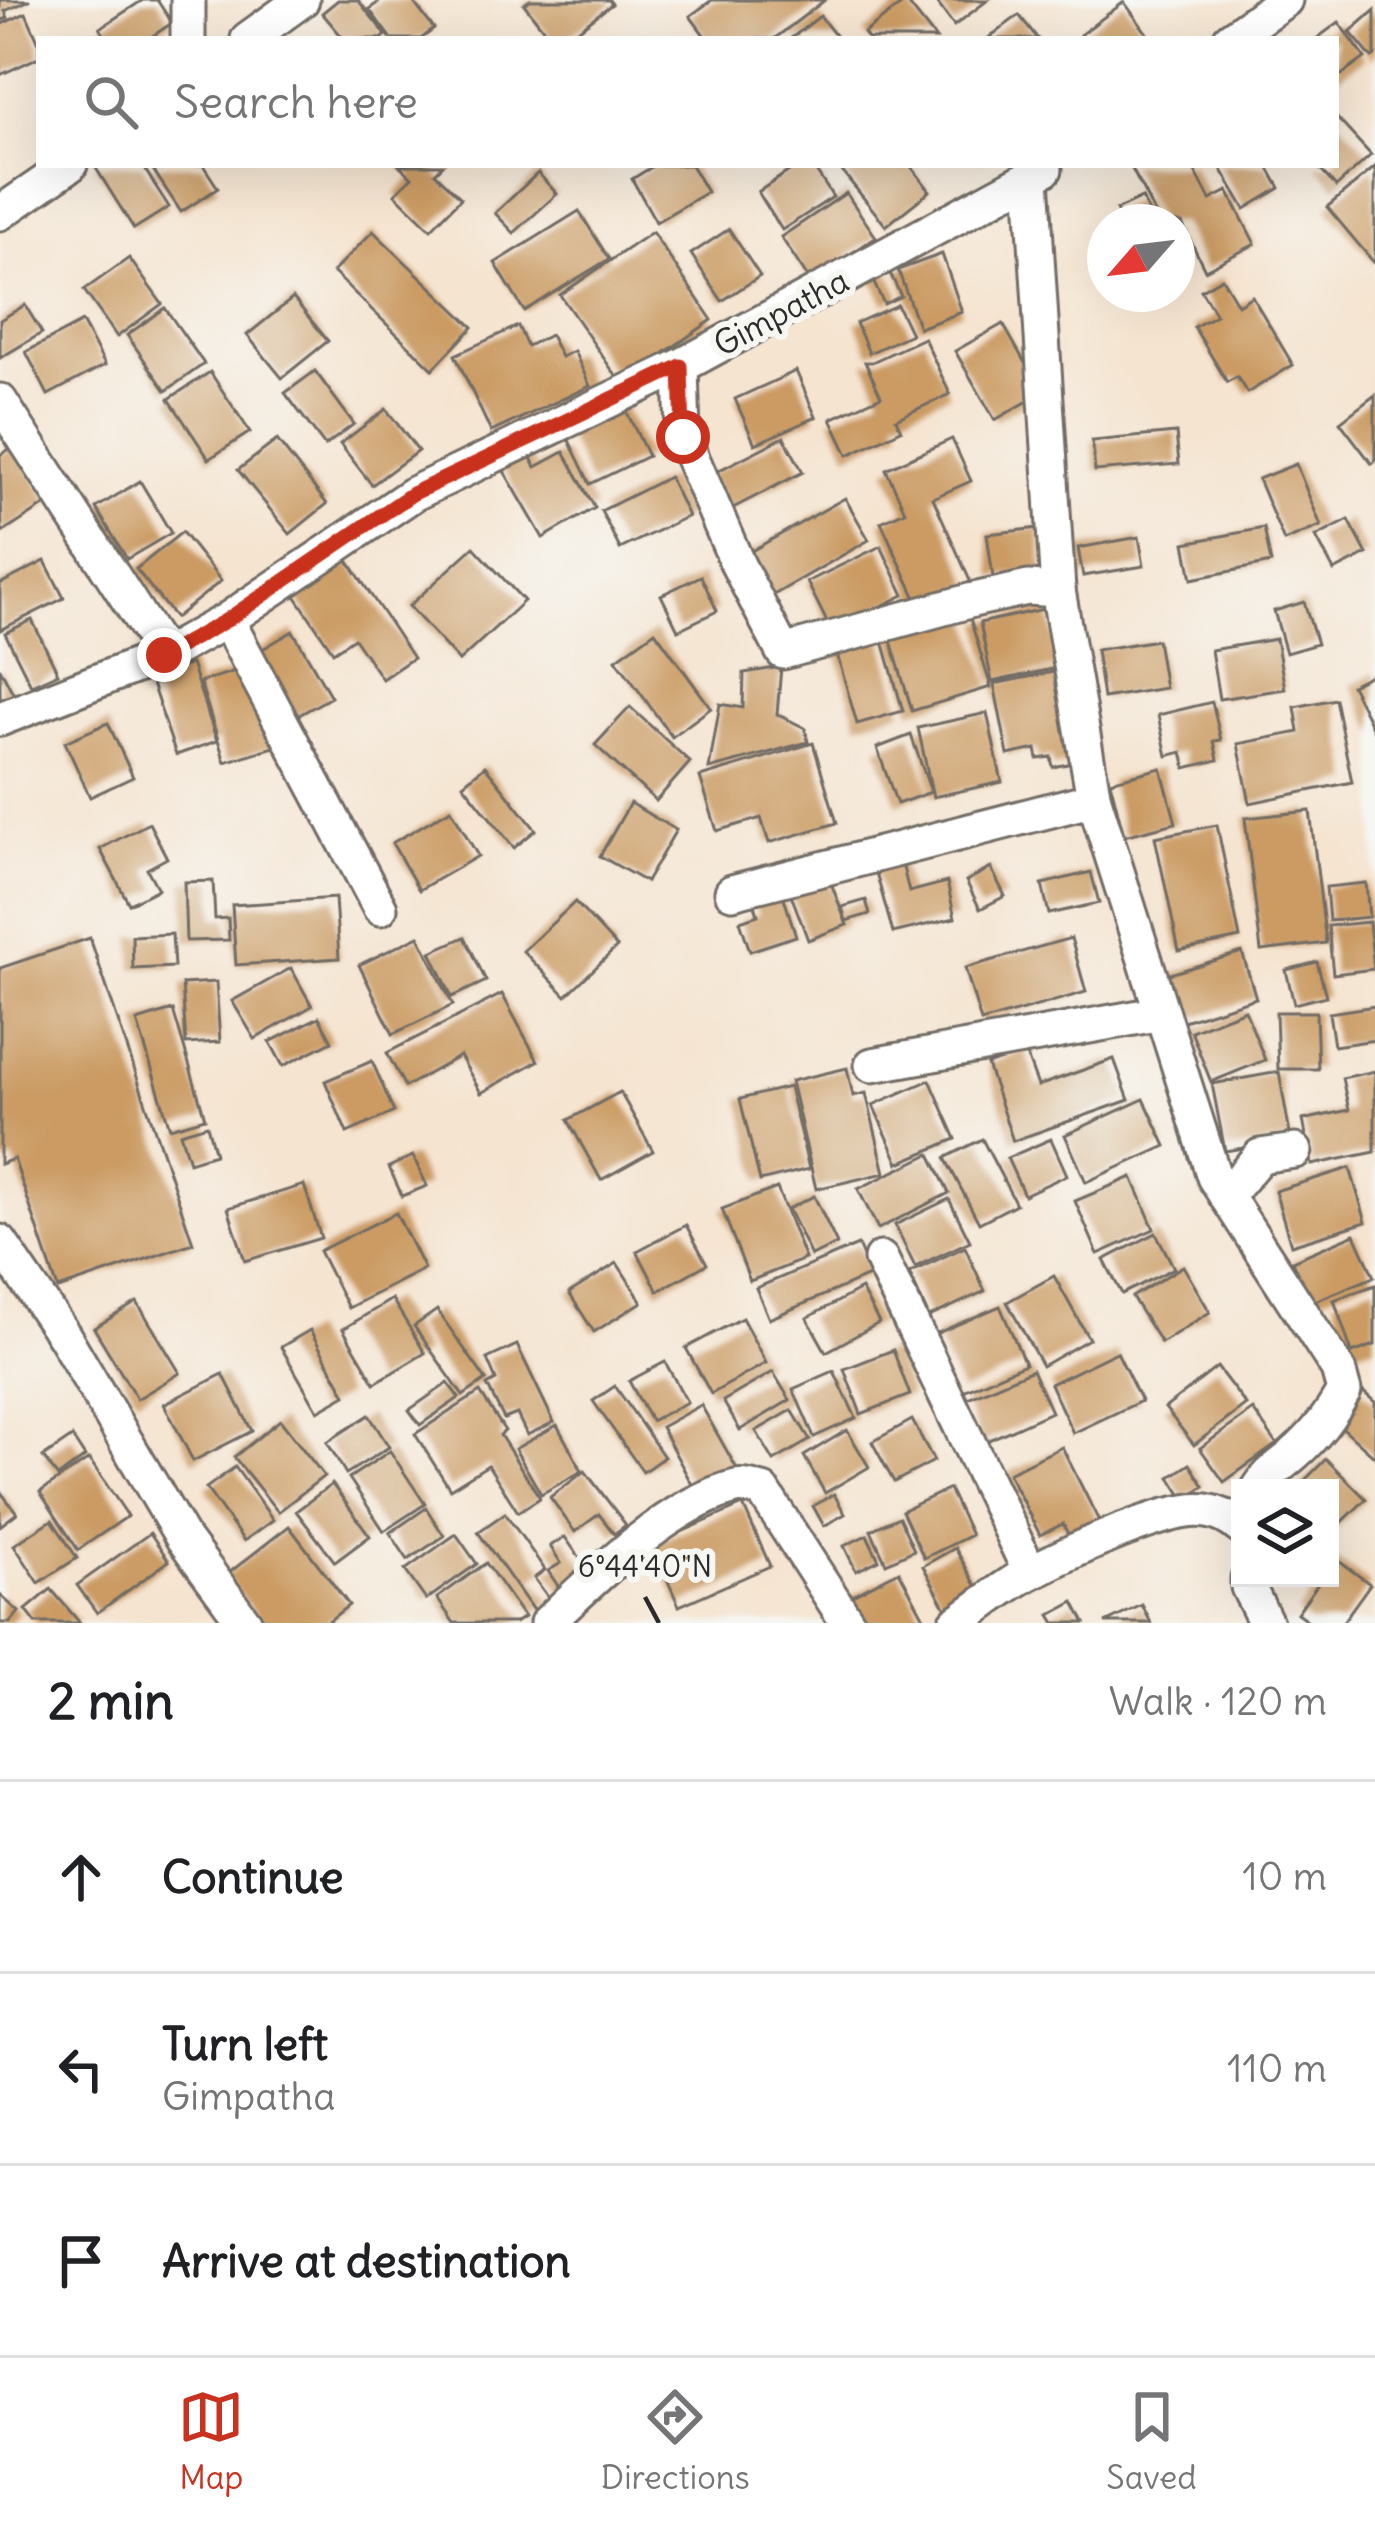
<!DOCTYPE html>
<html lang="en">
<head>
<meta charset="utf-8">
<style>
	body { margin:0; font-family:Delius,sans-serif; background:#f6f6f6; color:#202124 }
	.controls { position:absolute; right:36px; bottom:36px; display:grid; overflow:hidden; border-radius:0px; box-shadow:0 12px 48px #0002 }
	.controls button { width:108px; height:108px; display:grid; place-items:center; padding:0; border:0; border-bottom:3px solid #e0e0e0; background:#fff; color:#202124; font:60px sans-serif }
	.compass { position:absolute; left:1087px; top:204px; width:108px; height:108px; border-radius:50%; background:#fff; box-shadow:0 12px 48px #0002; rotate:242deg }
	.stop { position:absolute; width:36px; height:36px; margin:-27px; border:9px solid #c8321e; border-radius:50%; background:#fff }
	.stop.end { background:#c8321e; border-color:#fff; box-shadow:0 3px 12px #0008 }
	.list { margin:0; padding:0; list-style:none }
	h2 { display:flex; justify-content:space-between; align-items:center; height:156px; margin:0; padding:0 48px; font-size:51px }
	h2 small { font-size:39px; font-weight:400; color:#757577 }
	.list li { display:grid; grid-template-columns:78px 1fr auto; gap:36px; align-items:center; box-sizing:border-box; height:192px; padding:0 48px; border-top:3px solid #e0e0e0 }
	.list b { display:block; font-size:45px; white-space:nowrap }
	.list p { margin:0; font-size:39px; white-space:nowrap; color:#757577 }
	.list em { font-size:39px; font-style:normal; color:#757577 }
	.icon { flex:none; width:66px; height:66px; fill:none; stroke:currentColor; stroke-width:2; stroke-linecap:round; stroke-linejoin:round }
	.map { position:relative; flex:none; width:1375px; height:1623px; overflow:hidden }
	.search { position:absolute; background:#fff; box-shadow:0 12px 48px #0002; left:36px; right:36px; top:36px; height:132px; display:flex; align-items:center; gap:30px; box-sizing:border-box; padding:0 42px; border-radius:0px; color:#757577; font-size:45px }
	.sheet { height:732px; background:#fff }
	nav { display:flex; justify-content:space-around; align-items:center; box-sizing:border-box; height:168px; border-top:3px solid #e0e0e0; background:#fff; font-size:33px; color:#757577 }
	nav a { display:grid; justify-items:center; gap:6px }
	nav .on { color:#c8321e }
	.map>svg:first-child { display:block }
	.building { fill:#cb9b64 }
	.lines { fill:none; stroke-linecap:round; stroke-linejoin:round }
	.street-casing { stroke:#726c65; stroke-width:39 }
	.street { stroke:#fff; stroke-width:33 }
	.route { stroke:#c8321e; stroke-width:15 }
	.ticks { fill:none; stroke:#2b2b2b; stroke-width:4.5 }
	.labels { text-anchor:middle; stroke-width:12; stroke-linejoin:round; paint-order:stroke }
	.street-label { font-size:33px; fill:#2b2b2b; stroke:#f6f6f2 }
	.ticks-label { font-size:30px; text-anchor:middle; fill:#2b2b2b; stroke:#f6f6f2; stroke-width:12; stroke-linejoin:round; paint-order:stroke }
</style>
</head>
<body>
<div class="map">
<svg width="1375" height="1623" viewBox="0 0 1375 1623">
	<rect width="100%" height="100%" fill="#f6f6f2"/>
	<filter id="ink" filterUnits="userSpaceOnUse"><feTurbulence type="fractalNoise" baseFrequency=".00833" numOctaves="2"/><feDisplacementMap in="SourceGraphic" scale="24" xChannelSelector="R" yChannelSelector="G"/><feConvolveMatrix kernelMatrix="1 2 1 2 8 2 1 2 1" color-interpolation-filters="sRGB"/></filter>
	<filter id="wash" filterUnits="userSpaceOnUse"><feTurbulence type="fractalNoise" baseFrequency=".004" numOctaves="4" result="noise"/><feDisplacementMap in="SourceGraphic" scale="48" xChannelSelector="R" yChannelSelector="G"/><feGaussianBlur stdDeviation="2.7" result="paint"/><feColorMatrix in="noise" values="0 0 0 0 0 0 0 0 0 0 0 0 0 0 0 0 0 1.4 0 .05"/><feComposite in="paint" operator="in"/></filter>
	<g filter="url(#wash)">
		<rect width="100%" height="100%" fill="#f5e4d0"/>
		<g id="blocks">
			<!-- building -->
			<g class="building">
				<polygon points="0,0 30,0 5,11 8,18 0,21"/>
				<polygon points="143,0 157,0 172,23 148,39 107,39 100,28"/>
				<polygon points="338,0 358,0 386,35 382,39 344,39 322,13"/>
				<polygon points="382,0 412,0 434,29 421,39 391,39 369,9"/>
				<polygon points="530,0 609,0 612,4 566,39 551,39 524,4"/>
				<polygon points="712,0 825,0 774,39 707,39 690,16"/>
				<polygon points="935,0 988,0 954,26"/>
				<polygon points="906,1 936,39 868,39 864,33"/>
				<polygon points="1124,2 1151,39 1084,39 1080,35"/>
				<polygon points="1375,10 1375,56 1372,58 1350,32"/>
				<polygon points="26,13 39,43 39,57 0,75 0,25"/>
				<polygon points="1019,15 1038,39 987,39"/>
				<polygon points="820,16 838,39 790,39"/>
				<polygon points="1339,22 1365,58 1336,79 1336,39 1316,39"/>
				<polygon points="1336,117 1371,155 1336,187 1316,165 1336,165"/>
				<polygon points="94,165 142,165 169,207 134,229"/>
				<polygon points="150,165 203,165 218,188 181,212"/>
				<polygon points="399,165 443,165 435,173 461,198 431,229 395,194 412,177"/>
				<polygon points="655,165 691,165 707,192 656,222 632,179"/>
				<polygon points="798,165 812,165 833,197 782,230 758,192"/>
				<polygon points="837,165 910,165 930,191 886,226"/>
				<polygon points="1130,165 1192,165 1210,200 1228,191 1255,244 1205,270 1182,223 1159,222"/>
				<polygon points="1219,165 1267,165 1280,188 1245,209"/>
				<polygon points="1375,167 1375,264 1327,207"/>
				<polygon points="538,173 557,194 514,233 495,213"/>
				<polygon points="846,193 876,237 810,281 781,237"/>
				<polygon points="1142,198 1153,222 1122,222 1116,210"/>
				<polygon points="579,211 609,259 524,311 495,263"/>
				<polygon points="729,229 760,276 722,301 691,254"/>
				<polygon points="373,231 473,327 433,369 333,272"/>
				<polygon points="652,232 712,320 621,383 560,295"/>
				<polygon points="942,254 962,312 919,328 898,270"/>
				<polygon points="129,258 162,304 117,337 84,290"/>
				<polygon points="888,269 901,296 884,304 871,277"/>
				<polygon points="1222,278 1238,305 1252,296 1293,365 1247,393 1237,377 1227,382 1194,327 1216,315 1201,290"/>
				<polygon points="293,298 328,341 282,378 247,335"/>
				<polygon points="25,305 42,333 0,358 0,320"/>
				<polygon points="897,305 911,334 869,353 856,323"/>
				<polygon points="165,308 204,364 166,391 127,335"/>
				<polygon points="82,322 105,365 48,395 26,352"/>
				<polygon points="1003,324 1042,393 995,420 955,351"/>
				<polygon points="518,326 527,346 550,335 561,357 574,351 590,386 491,432 455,355"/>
				<polygon points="924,338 950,394 896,419 901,430 848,455 831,419 881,396 865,362 872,362"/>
				<polygon points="315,371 354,424 325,446 285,393"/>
				<polygon points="796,371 816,417 755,444 735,399"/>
				<polygon points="210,372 250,432 209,459 169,399"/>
				<polygon points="1375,395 1375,461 1372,464 1340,422"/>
				<polygon points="621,400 648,456 590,484 563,428"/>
				<polygon points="386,409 418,451 372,485 340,444"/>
				<polygon points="1176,433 1179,464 1095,471 1092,441"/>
				<polygon points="784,437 803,472 727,511 708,476"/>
				<polygon points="952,439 971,481 933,498 971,583 920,607 881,522 905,511 886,469"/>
				<polygon points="277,440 327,504 290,534 238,470"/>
				<polygon points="14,446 50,502 2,533 0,455"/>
				<polygon points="526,449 536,467 564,452 595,508 543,538 500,464"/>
				<polygon points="1296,464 1321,526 1284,541 1258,479"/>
				<polygon points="669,477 688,516 620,549 601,511"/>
				<polygon points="140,481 171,533 127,559 96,508"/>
				<polygon points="845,498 869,540 770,597 746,554"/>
				<polygon points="1349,520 1367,554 1334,571 1316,537"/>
				<polygon points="1039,528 1044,571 993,577 987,534"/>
				<polygon points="1264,528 1271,563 1192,579 1185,543"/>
				<polygon points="182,532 221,581 175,618 136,569"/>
				<polygon points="1139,537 1144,566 1083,576 1078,548"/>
				<polygon points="881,546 904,595 831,630 807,582"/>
				<polygon points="474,547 524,601 459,661 409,606"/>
				<polygon points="345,556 413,658 382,679 354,638 333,652 292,591"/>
				<polygon points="45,561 64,598 0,630 0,584"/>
				<polygon points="701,576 717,611 678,630 661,595"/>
				<polygon points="1304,602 1317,644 1286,653 1274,611"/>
				<polygon points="1048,608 1061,667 992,682 980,623"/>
				<polygon points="967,609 991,687 912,711 889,634"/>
				<polygon points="32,620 58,673 31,685 5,633"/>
				<polygon points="293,631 331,697 292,719 254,654"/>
				<polygon points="655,631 711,708 672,737 616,659"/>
				<polygon points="881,634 903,711 857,724 835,647"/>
				<polygon points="1276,639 1285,689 1219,699 1211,650"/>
				<polygon points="1157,640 1165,688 1103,698 1096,650"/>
				<polygon points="191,664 217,741 176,755 150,678"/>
				<polygon points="248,667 274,747 225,762 200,682"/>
				<polygon points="781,667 777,714 805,728 808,742 709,769 720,704 743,708 744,673"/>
				<polygon points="0,668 15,697 0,704"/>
				<polygon points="1063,670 1082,761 1053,767 1051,757 1038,759 1036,749 1008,755 994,684"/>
				<polygon points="1375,673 1375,733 1351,685"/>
				<polygon points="1335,699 1352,782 1250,803 1238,744 1299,732 1295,707"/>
				<polygon points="1212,702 1221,740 1214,741 1218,760 1186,768 1182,752 1167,756 1158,715"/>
				<polygon points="630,707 690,762 656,801 595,745"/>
				<polygon points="987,713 1002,782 933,797 918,728"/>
				<polygon points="108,723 133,777 90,797 65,742"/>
				<polygon points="911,735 931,792 897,804 877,748"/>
				<polygon points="813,743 837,823 769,843 761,818 717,831 700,777"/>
				<polygon points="485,766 536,830 514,848 463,784"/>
				<polygon points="1161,768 1176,823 1124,836 1110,781"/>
				<polygon points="630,803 676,830 646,882 600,856"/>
				<polygon points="451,809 478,856 419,890 392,843"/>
				<polygon points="1310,811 1326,943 1261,951 1245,818"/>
				<polygon points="149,823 167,858 147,869 158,889 129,904 100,849"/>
				<polygon points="1217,825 1240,938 1179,951 1155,837"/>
				<polygon points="900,855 909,892 947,882 955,918 893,933 873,862"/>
				<polygon points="991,868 1005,896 980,909 966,881"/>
				<polygon points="826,870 847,925 808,940 787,884"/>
				<polygon points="1091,872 1099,903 1049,914 1042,884"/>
				<polygon points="213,881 215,919 228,918 229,940 186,941 184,882"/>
				<polygon points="779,882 796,936 750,951 740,921 758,915 751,891"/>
				<polygon points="1366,883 1369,917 1329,921 1326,887"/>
				<polygon points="335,898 339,958 236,965 232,905"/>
				<polygon points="866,900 870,914 846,921 842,907"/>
				<polygon points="575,902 617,947 566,996 523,951"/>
				<polygon points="1369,922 1374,969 1333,974 1328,926"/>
				<polygon points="172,934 174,967 133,969 132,936"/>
				<polygon points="419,936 453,1005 393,1034 359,965"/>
				<polygon points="465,937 486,981 452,997 431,952"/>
				<polygon points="90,938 193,1243 58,1289 14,1159 0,1164 0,968"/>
				<polygon points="1071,938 1086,992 981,1022 965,968"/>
				<polygon points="1242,952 1256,998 1174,1024 1160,977"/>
				<polygon points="1317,962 1326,996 1294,1004 1286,970"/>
				<polygon points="291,968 312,1006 255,1039 232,1001"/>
				<polygon points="216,982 220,1042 186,1044 182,984"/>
				<polygon points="502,994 538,1061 481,1093 460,1056 405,1087 387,1053"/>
				<polygon points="1375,1006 1375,1040 1334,1046 1329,1013"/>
				<polygon points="173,1010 205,1118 170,1128 137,1021"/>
				<polygon points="1245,1010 1265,1060 1211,1082 1191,1031"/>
				<polygon points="1276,1012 1316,1012 1318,1069 1278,1069"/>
				<polygon points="319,1017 332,1041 283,1066 270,1042"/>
				<polygon points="1025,1051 1038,1086 1114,1059 1129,1100 1013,1141 987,1065"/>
				<polygon points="372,1061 394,1112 347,1133 325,1081"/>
				<polygon points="847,1068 853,1096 866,1093 885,1173 816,1189 791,1081"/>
				<polygon points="1375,1071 1375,1152 1312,1165 1303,1120 1349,1110 1342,1078"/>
				<polygon points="1279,1072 1291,1140 1225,1151 1212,1084"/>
				<polygon points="930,1080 956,1139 899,1163 873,1105"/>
				<polygon points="789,1087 809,1169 760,1181 740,1099"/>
				<polygon points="620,1092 653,1151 601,1180 568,1120"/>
				<polygon points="1144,1099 1166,1146 1086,1182 1065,1135"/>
				<polygon points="207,1125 215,1154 189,1162 180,1133"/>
				<polygon points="982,1139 1016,1204 979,1223 945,1158"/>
				<polygon points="1051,1139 1067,1175 1024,1195 1007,1158"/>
				<polygon points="930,1154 949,1193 878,1229 858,1189"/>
				<polygon points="413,1156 427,1186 402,1196 389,1167"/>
				<polygon points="1350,1168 1366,1222 1291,1245 1275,1191"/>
				<polygon points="1132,1177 1154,1229 1098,1254 1075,1201"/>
				<polygon points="304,1185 321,1238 245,1261 228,1208"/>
				<polygon points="777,1188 805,1259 750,1281 722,1209"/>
				<polygon points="814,1196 837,1244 811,1256 788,1209"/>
				<polygon points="949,1199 970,1241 915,1267 895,1225"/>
				<polygon points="396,1213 424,1269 348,1308 319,1251"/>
				<polygon points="686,1225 707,1264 658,1291 637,1251"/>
				<polygon points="1156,1233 1174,1268 1122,1294 1104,1260"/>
				<polygon points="1355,1234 1374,1277 1310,1303 1292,1261"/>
				<polygon points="858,1245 871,1275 769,1319 756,1288"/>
				<polygon points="965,1247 985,1291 929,1317 909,1273"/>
				<polygon points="617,1263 642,1302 594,1332 569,1293"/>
				<polygon points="1183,1266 1210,1312 1161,1343 1132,1297"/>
				<polygon points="1054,1276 1089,1339 1042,1366 1007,1302"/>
				<polygon points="1375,1285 1375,1345 1352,1353 1334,1300"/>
				<polygon points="861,1289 879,1323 826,1352 807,1318"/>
				<polygon points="392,1299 425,1353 375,1383 343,1329"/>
				<polygon points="137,1302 180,1373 137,1399 94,1328"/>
				<polygon points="1000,1306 1025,1364 961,1392 935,1334"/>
				<polygon points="437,1310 486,1380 463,1396 414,1326"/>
				<polygon points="742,1318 766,1363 711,1394 686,1348"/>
				<polygon points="310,1330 346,1395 318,1411 281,1347"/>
				<polygon points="517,1345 554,1422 527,1435 517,1414 504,1419 487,1385 496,1380 487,1359"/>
				<polygon points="893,1350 910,1395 861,1414 844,1369"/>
				<polygon points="1117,1352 1141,1401 1073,1433 1050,1384"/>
				<polygon points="665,1362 687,1402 651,1421 629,1381"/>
				<polygon points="1217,1367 1246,1405 1194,1445 1165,1408"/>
				<polygon points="1032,1370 1051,1412 982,1443 963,1400"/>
				<polygon points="834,1371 856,1418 814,1437 793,1389"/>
				<polygon points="773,1372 790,1400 740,1430 723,1401"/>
				<polygon points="223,1374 252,1431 193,1461 164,1404"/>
				<polygon points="448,1383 459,1398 420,1425 409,1410"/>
				<polygon points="615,1386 664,1457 643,1472 593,1401"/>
				<polygon points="1360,1389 1375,1402 1375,1457 1333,1419"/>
				<polygon points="480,1392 505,1431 500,1435 540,1498 518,1512 488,1465 450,1489 415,1434"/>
				<polygon points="701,1405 737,1469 696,1492 661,1427"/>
				<polygon points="792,1410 810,1440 774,1461 756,1431"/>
				<polygon points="1253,1410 1277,1444 1224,1482 1200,1448"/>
				<polygon points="369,1415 389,1447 346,1474 327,1442"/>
				<polygon points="280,1420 324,1476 278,1512 234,1457"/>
				<polygon points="912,1420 934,1461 894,1482 872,1442"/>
				<polygon points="557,1425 582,1471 541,1494 515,1449"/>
				<polygon points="847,1430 869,1467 825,1493 804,1456"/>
				<polygon points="72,1437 85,1457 58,1477 43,1457"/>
				<polygon points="1062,1447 1101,1525 1071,1540 1063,1524 1040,1535 1008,1473"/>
				<polygon points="390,1451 425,1504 384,1531 349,1478"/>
				<polygon points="89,1459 128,1516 78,1550 40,1492"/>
				<polygon points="1326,1459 1366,1499 1330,1534 1330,1488 1297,1488"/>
				<polygon points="1190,1464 1204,1486 1184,1499 1170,1477"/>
				<polygon points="235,1467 273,1520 244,1541 206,1488"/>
				<polygon points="585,1471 626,1525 614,1534 599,1514 575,1532 550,1497"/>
				<polygon points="332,1484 370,1536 335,1562 296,1511"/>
				<polygon points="949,1489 971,1535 924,1558 902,1511"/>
				<polygon points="0,1491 17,1513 0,1526"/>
				<polygon points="834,1494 845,1514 824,1526 813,1506"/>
				<polygon points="743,1505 770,1566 679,1606 652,1545"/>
				<polygon points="426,1508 444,1536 408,1560 390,1533"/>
				<polygon points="505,1513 545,1570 534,1578 551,1601 535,1613 478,1532"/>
				<polygon points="899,1517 914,1550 886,1563 871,1530"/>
				<polygon points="52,1520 77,1558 39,1583 14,1545"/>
				<polygon points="289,1526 349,1605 326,1623 262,1623 225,1576"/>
				<polygon points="150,1533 169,1561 97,1613 77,1585"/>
				<polygon points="456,1534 477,1564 426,1600 405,1570"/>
				<polygon points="867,1535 879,1560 856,1571 844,1546"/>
				<polygon points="565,1537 590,1573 562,1592 548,1571 561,1563 550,1546"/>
				<polygon points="955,1548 981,1594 948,1612 923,1566"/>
				<polygon points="1336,1559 1370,1584 1342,1623 1311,1623 1297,1613 1322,1578 1330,1578 1330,1568"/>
				<polygon points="486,1563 524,1617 515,1623 454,1623 437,1598"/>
				<polygon points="899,1571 927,1623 860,1623 847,1598"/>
				<polygon points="51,1589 80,1623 36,1623 26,1610"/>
				<polygon points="0,1595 19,1612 10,1623 0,1623"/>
				<polygon points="1074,1602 1085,1623 1055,1623 1050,1615"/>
				<polygon points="1142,1605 1151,1623 1105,1623"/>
			</g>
		</g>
	</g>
	<g filter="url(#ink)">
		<use href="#blocks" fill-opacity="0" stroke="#726c65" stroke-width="3"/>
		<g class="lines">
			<defs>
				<g id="street">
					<polyline points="188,0 188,39"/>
					<polyline points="248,39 302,0"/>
					<polyline points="1230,39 1285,0"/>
					<path d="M1032 178 1058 590 1094 799 1214 1177 1338 1369 1344 1391C1330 1416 1316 1435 1294 1454 1281 1466 1269 1472 1259 1488"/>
					<polyline points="0,213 70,165"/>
					<polyline points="681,366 683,437 738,565 783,652 973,600 1028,588 1058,590"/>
					<polyline points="0,401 164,655"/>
					<polyline points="227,620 380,908"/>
					<polyline points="0,719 164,655 227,620 413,494 681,366 1045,169"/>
					<polyline points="732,892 1094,799"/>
					<polyline points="872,1065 1162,1013"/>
					<polyline points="1226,1196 1260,1156 1295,1151"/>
					<polyline points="0,1242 64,1336 182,1537 245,1623"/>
					<polyline points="881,1259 1030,1572"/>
					<polyline points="1248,1578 1248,1587 1266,1623"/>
					<path d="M547 1623C595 1577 670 1503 736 1487 744 1485 754 1489 763 1491L848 1623"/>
					<path d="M956 1623C981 1606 1006 1584 1033 1571 1068 1553 1171 1504 1207 1511 1220 1513 1231 1519 1240 1527"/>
				</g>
			</defs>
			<!-- street casing -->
			<use href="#street" class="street-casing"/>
			<!-- street -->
			<use href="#street" class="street"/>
		</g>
	</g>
	<g class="lines" filter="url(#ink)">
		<!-- route -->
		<polyline class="route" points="164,655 227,620 412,494 681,366 683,437"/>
	</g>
	<!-- ticks -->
	<path class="ticks" d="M645 1597 659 1623"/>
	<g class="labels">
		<!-- street labels -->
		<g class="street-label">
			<text transform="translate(781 312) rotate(-28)" y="12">Gimpatha</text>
		</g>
	</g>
	<g class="ticks-label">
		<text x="645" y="1577">6°44'40"N</text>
	</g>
</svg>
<div class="controls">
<button><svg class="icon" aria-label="layers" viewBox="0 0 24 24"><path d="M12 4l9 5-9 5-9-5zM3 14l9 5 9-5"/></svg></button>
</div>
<svg class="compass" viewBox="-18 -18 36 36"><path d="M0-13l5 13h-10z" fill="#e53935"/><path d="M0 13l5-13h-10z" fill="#757577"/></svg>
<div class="stop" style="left:683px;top:437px"></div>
<div class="stop end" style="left:164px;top:655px"></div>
<div class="search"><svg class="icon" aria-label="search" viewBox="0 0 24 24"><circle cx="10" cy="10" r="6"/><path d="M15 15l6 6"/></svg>Search here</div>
</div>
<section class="sheet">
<h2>2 min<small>Walk · 120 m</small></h2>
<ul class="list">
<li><svg class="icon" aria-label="ahead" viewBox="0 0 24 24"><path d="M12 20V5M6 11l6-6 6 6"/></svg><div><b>Continue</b></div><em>10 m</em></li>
<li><svg class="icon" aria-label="left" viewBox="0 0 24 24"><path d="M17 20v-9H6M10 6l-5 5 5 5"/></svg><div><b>Turn left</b><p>Gimpatha</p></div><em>110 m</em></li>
<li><svg class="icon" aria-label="arrive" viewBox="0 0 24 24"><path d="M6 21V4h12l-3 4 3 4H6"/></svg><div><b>Arrive at destination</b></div></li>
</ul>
</section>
<nav>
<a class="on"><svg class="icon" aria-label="map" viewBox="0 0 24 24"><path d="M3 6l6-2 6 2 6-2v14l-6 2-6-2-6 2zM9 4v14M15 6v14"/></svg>Map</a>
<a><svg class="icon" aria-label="directions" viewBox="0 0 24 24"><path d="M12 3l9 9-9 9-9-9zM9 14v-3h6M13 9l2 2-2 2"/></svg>Directions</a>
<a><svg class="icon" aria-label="saved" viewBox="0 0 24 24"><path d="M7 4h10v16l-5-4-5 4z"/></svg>Saved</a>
</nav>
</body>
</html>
